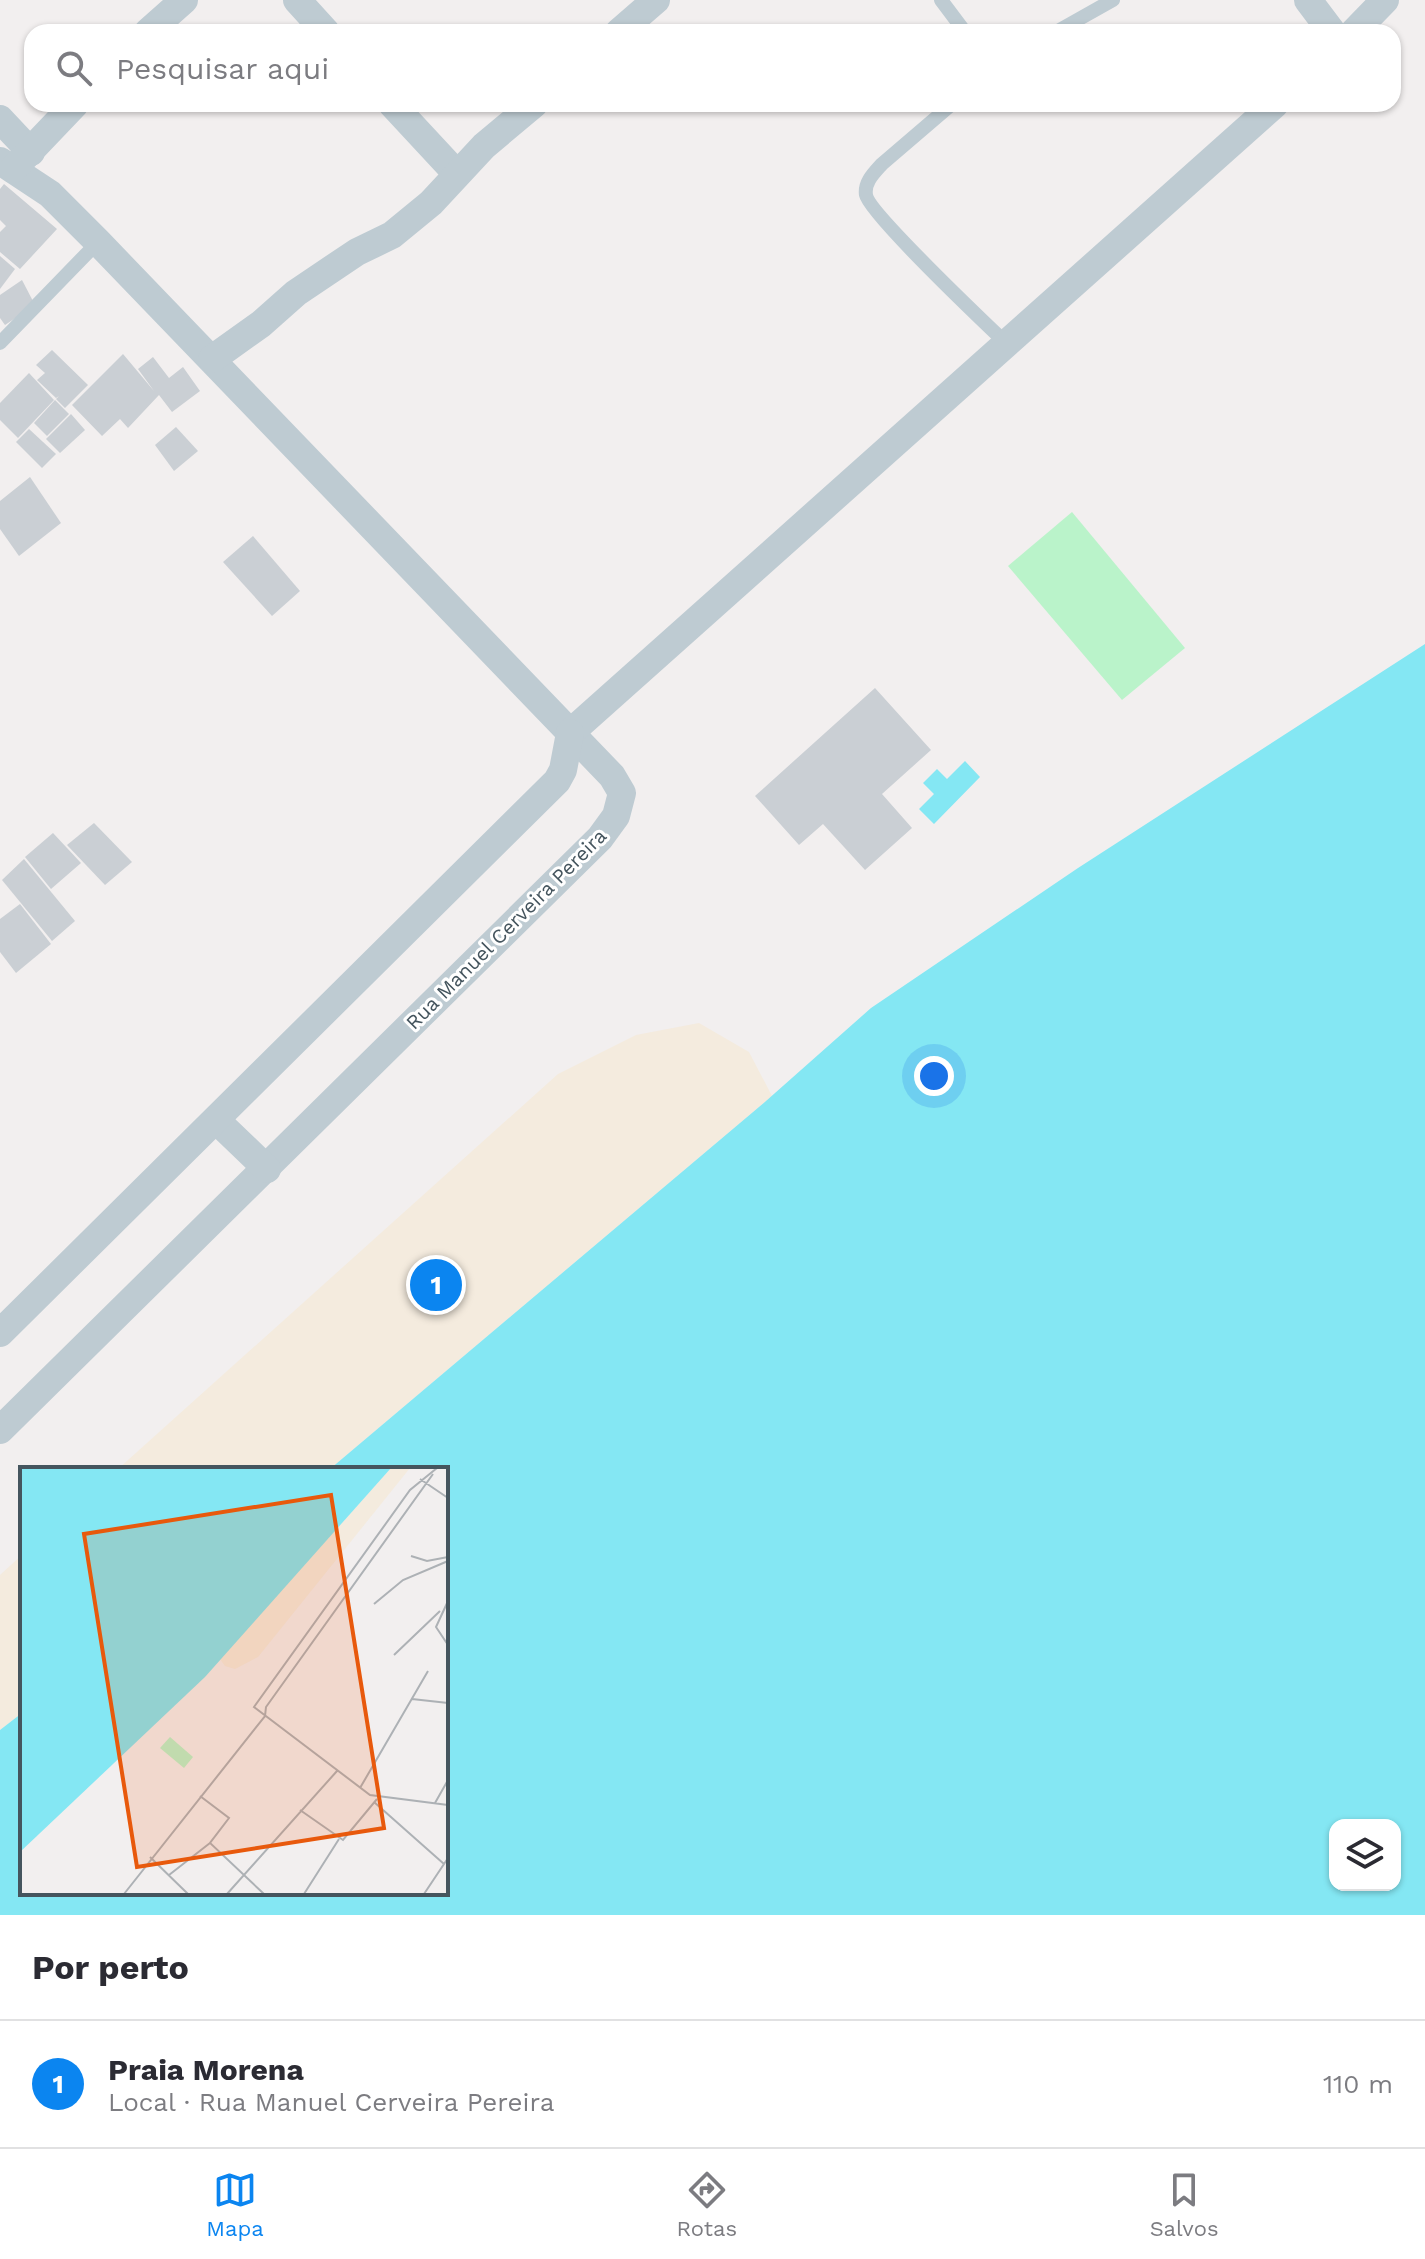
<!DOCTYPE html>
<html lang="pt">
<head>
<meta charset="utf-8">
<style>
	body { margin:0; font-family:"Work Sans",sans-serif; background:#f7f7f7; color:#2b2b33 }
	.controls { position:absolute; right:24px; bottom:24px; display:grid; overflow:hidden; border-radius:16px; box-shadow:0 2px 6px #0004 }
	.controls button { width:72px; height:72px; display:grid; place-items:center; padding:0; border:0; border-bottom:2px solid #e1e1e2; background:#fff; color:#2b2b33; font:40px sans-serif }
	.you { position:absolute; left:934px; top:1076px; width:28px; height:28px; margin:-20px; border:6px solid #fff; border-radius:50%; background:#1a73e8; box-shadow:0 0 0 12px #1a73e833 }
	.badge { display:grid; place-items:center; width:52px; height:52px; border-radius:50%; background:#0b85f0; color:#fff; font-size:26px; font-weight:700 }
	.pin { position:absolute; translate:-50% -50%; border:4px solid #fff; box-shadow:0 2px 8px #0006 }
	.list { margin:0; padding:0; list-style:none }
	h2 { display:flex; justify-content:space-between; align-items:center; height:104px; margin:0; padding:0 32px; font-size:34px }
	h2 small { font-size:26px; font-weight:400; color:#7c7c81 }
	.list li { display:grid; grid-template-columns:52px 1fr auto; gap:24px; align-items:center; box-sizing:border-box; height:128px; padding:0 32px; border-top:2px solid #e1e1e2 }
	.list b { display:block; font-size:30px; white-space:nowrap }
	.list p { margin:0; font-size:26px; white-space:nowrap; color:#7c7c81 }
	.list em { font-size:26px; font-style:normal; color:#7c7c81 }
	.icon { flex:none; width:44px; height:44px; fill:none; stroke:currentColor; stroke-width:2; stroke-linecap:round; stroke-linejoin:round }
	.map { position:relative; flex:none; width:1425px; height:1915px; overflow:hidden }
	.search { position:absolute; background:#fff; box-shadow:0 2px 6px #0004; left:24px; right:24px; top:24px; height:88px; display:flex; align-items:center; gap:20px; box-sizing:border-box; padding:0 28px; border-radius:24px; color:#7c7c81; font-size:30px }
	.sheet { height:232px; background:#fff }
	nav { display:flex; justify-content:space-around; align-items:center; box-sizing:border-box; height:112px; border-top:2px solid #e1e1e2; background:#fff; font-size:22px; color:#7c7c81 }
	nav a { display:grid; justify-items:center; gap:4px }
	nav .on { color:#0b85f0 }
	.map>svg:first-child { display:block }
	.green { fill:#baf3ca }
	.sand { fill:#f4ebde }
	.water { fill:#84e7f3; fill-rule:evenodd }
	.building { fill:#cacfd4 }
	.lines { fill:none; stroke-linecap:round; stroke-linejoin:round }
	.lane { stroke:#becbd2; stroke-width:14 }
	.street { stroke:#becbd2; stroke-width:28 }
	.labels { text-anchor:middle; stroke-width:6; stroke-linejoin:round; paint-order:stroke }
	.street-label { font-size:20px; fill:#45555e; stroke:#fff }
	.inset-road { fill:none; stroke:#adb1b5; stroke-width:2 }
	.view { fill:#e8590c; fill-opacity:0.15; stroke:#e8590c; stroke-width:4 }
	.inset-edge { fill:none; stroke:#45555e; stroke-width:4 }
</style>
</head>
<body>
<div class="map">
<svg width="1425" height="1915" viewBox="0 0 1425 1915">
	<rect width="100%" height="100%" fill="#f2efef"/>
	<!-- green -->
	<polygon class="green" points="1072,512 1185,648 1122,700 1008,566"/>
	<!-- sand -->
	<g class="sand">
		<polygon points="699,1023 749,1052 772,1096 330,1469 118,1469 558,1074 636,1035"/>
		<polygon points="22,1555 22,1713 0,1730 0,1575"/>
	</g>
	<!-- water -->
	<g class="water">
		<path d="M1425 644V1915H0V1730L22 1713V1893H446V1469H330L766 1101 871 1008 1078 868ZM1335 1825H1395V1885H1335Z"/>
		<polygon points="965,761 980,777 934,824 919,809 934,794 923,783 937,769 947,779"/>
	</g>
	<!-- building -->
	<g class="building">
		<polygon points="4,184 57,229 20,269 0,252 0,232 6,226 0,220 0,189"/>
		<polygon points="0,256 15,269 0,289"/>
		<polygon points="22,280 35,305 5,325 0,318 0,295"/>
		<polygon points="52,350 88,385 65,408 56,399 59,396 56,398 37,380 45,373 36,365"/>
		<polygon points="123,354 154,391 138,369 153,357 169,378 183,367 200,391 172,412 159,395 128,428 120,419 102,436 72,405"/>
		<polygon points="29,373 54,400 18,438 0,420 0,403"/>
		<polygon points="55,400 69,414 47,436 34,423"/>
		<polygon points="71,414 85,430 60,453 46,439"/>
		<polygon points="176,427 198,451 174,471 155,445"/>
		<polygon points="29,429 56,454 42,468 16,442"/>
		<polygon points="30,477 61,523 19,556 0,529 0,501"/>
		<polygon points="253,536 300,591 272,616 223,562"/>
		<polygon points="875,688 931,750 882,794 912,828 865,870 823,824 799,845 755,796"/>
		<polygon points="94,823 132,862 105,885 67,845"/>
		<polygon points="53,833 81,863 51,889 25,857"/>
		<polygon points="24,859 75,921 52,941 2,880"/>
		<polygon points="20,904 51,944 16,973 0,952 0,919"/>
	</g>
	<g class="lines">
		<!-- lane -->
		<g class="lane">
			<polyline points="941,0 965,32"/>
			<polyline points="1056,32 1113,0"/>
			<path d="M952 104 882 164C874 173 864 182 866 195 869 213 986 324 1007 344"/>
			<polyline points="0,343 98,242"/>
		</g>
		<!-- street -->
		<g class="street">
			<polyline points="297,0 326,32"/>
			<polyline points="1308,0 1332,32"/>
			<polyline points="148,32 184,0"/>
			<polyline points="619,32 656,0"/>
			<polyline points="1354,32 1385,0"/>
			<polyline points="392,104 457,174"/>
			<polyline points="0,119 31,152"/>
			<polyline points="0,161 50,194 98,242 612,776 622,793 616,816 600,838 0,1430"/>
			<polyline points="13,169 75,104"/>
			<polyline points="212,359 261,324 296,293 357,252 392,235 431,203 484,146 534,104"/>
			<polyline points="570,733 1275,104"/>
			<polyline points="216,1120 267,1169"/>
			<polyline points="0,1333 557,781 563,770 570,733"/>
		</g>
	</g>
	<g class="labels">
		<!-- street labels -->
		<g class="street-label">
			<text transform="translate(506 929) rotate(-45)" y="7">Rua Manuel Cerveira Pereira</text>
		</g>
	</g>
	<!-- overview -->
	<g transform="translate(20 1467)">
		<rect width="428" height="428" fill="#f2efef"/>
		<path d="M150 270 173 290 164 301 140 281Z" fill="#baf3ca"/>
		<path d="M371 1H390L238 190 215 202 205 199 200 192Z" fill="#f4ebde"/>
		<path d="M0 1H371L185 210 0 385Z" fill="#84e7f3"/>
		<path class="inset-road" d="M417 1 390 23 234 240 350 328 428 338M400 12 428 31M391 89 407 94 428 90M428 134 416 160 428 178M354 137 383 113 428 94M374 188 420 144M392 232 428 236M340 321 408 204M180 329 209 351 190 376 244 427M354 335 424 397M415 336 428 313M280 343 323 373 357 332M130 390 168 427M149 408 190 376M104 427 245 249 246 240 413 7M207 427 317 304M284 427 319 372M404 427 428 391"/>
		<path class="view" d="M311 28 364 361 117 400 64 67Z"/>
		<rect width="428" height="428" class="inset-edge"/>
	</g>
</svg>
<div class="controls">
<button><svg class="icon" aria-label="layers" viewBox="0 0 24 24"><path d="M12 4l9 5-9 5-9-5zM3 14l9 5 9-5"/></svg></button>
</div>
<div class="you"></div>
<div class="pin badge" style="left:436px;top:1285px">1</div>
<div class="search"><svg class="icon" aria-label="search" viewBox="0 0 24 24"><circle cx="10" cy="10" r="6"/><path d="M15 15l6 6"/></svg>Pesquisar aqui</div>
</div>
<section class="sheet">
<h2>Por perto<small></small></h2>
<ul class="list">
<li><span class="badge">1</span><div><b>Praia Morena</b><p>Local · Rua Manuel Cerveira Pereira</p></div><em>110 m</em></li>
</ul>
</section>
<nav>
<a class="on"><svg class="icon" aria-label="map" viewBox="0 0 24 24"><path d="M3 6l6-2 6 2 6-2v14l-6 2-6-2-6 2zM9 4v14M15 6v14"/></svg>Mapa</a>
<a><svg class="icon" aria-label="directions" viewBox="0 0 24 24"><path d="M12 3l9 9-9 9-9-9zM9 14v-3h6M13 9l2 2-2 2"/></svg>Rotas</a>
<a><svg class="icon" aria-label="saved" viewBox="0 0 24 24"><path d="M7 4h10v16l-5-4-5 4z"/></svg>Salvos</a>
</nav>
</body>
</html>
